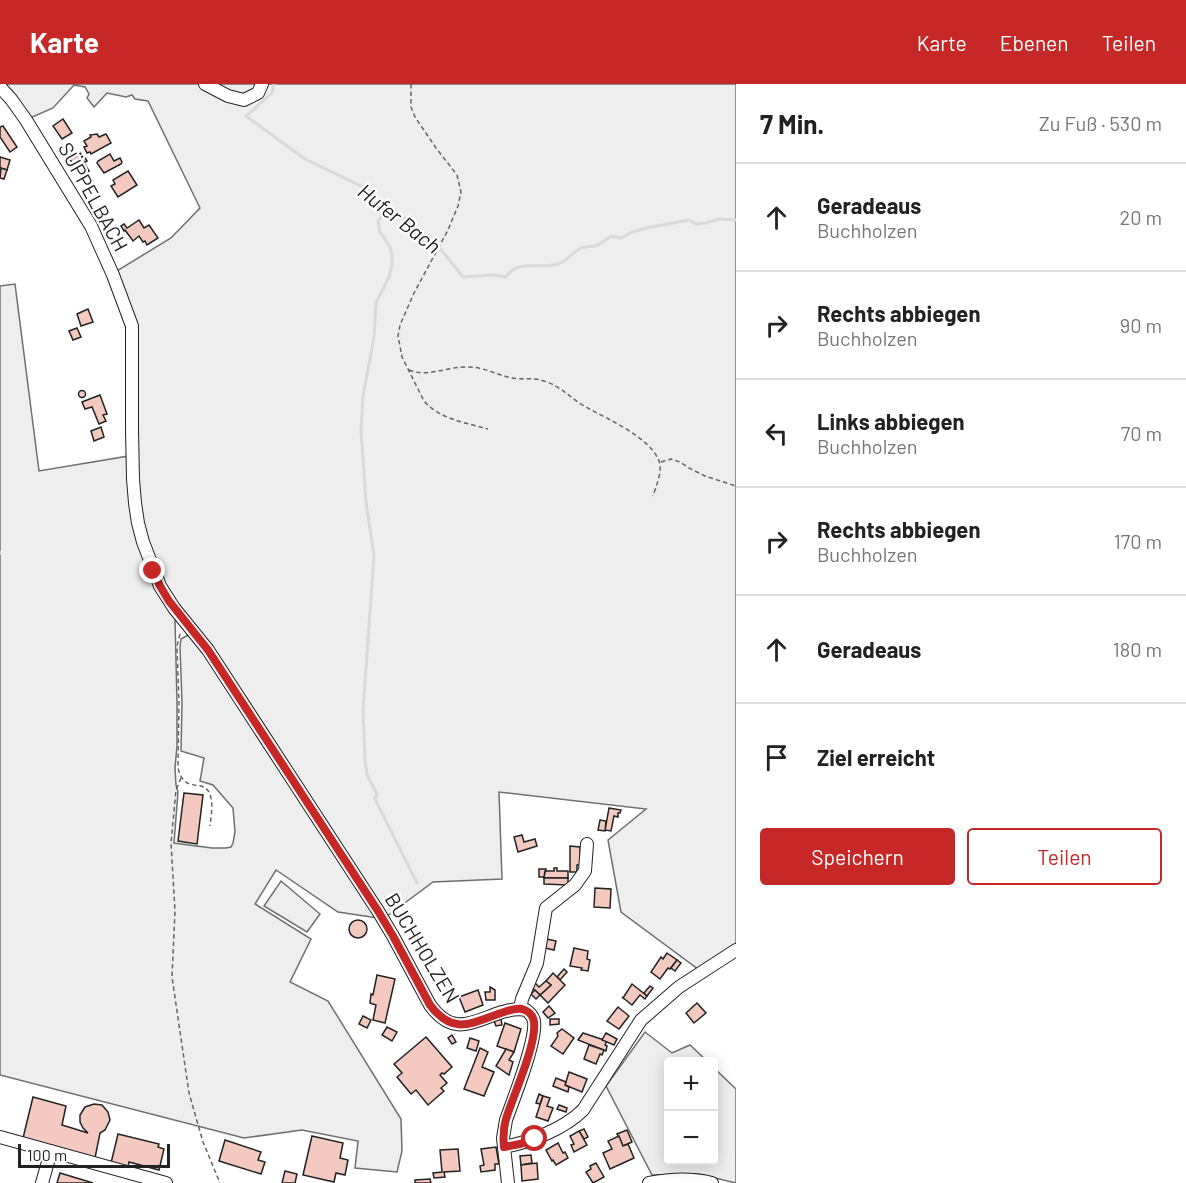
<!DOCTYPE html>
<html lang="de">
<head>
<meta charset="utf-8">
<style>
	body { margin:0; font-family:Barlow,sans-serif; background:#f2f2f2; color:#222 }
	.controls { position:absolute; right:18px; bottom:18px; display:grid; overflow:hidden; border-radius:6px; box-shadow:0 3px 15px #0003 }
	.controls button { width:54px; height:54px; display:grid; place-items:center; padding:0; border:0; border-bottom:2px solid #e0e0e0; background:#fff; color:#222; font:30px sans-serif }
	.scale { position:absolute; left:18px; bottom:15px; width:152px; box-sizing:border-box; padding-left:6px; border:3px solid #222; border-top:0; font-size:16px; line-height:21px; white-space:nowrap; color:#222; -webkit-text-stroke:4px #fff; paint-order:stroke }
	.stop { position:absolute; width:18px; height:18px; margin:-14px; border:4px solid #c62828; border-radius:50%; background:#fff }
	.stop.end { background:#c62828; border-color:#fff; box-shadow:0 2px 6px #0008 }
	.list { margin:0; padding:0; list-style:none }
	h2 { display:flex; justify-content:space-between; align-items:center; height:78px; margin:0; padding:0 24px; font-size:26px }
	h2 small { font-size:20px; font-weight:400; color:#767676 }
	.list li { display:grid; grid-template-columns:39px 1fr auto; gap:18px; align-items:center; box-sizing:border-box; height:108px; padding:0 24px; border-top:2px solid #e0e0e0 }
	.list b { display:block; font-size:22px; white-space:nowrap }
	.list p { margin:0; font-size:20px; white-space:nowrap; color:#767676 }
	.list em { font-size:20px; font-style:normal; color:#767676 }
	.actions { display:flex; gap:12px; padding:18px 24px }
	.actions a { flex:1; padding:14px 0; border:2px solid #c62828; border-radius:6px; text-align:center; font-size:21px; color:#c62828 }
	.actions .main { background:#c62828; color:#fff }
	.icon { flex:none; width:33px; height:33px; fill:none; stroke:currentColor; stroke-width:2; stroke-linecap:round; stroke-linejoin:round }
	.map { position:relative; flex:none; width:736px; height:1099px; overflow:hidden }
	header { display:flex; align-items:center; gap:36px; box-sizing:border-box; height:84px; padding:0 30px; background:#c62828; color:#fff }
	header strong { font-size:28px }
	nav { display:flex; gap:33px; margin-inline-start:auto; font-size:21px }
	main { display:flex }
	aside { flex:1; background:#fff }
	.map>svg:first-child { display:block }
	.green { fill:#eee; stroke:#6f6f6f; stroke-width:1.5 }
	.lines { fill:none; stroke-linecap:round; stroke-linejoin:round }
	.stream { stroke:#d9d9d9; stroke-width:3 }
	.building { fill:#f3c9c0; stroke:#222; stroke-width:1.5 }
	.minor-casing { stroke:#222; stroke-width:14 }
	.path { stroke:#646464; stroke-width:1.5; stroke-dasharray:4.5 3; stroke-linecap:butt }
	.minor { stroke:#fff; stroke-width:12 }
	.route { stroke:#c62828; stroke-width:8 }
	.labels { text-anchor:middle; stroke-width:4.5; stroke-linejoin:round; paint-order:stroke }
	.street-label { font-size:20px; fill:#222; stroke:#fff }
	.water-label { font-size:21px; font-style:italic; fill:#222; stroke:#fff }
</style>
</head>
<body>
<header>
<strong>Karte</strong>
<nav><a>Karte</a><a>Ebenen</a><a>Teilen</a></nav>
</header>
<main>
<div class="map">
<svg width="736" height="1099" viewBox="0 0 736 1099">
	<rect width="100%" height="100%" fill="#fff"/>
	<!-- green -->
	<g class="green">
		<polygon points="2,0 736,0 736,865 702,888 621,828 608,756 646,725 499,708 502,795 433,798 386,833 174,517 154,479 138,418 134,243 115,188 171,154 200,124 148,17 135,15 132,11 126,13 107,9 94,23 87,14 89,10 85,3 74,1 53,24 30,34"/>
		<polygon points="15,200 39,387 129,372 130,406 175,535 177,619 177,662 175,684 176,701 178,708 174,759 212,764 226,764 231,763 233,759 235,748 233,724 213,701 200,697 204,674 181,667 182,619 180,563 181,555 188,551 206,569 378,834 338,828 276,786 255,820 311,855 290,898 328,917 401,1035 402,1067 397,1088 355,1084 358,1057 302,1046 244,1054 0,991 0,202"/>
		<polygon points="281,797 320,830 307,848 264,822"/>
		<polygon points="645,948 672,969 690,961 707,977 668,978 668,1076 714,1076 714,984 736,1005 736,1099 699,1090 652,1091 606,1002"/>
	</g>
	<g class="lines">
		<!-- stream -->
		<g class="stream">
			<path d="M274 0 272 9 246 32 305 75 363 103 434 157 463 193 493 191 506 193C519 174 538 186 558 180 568 177 572 168 581 164 585 162 591 163 595 162 601 160 606 156 611 152L621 154 632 148 646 144 689 136 696 140 706 139 719 135 736 136"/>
			<polyline points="390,123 378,137 380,148 390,163 392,171 392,181 389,193 376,219 374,253 363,312 361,346 366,418 374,472 363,626 365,676 367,691 377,710 375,715 417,799"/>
			<polyline points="0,468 0,469"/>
		</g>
	</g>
	<!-- building -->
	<g class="building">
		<polygon points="63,35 72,49 62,55 53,42"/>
		<polygon points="3,42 17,63 10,68 0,53 0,43"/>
		<polygon points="97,50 99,53 106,50 111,59 91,70 90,68 87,69 84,63 87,62 84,57 91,53 90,51"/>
		<polygon points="82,69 87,77 75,84 70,75"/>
		<polygon points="110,70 114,77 120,74 122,78 121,80 104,89 97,79 98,77"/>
		<polygon points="0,73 10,76 7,86 0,84"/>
		<polygon points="84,79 89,87 81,91 76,83"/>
		<polygon points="1,84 7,86 4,95 0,94"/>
		<polygon points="128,87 137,101 118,113 111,102 115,100 113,96"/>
		<polygon points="139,136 144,144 149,141 158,154 147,161 145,157 143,158 139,152 133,157 125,146 124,147 121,142 124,140 127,144"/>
		<polygon points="88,225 93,238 81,242 77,230"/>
		<polygon points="77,244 81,253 73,256 69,247"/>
		<circle cx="82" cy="310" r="3.5"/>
		<polygon points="100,311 107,330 103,331 106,337 99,340 92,323 85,325 82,318"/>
		<polygon points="101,343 104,353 94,357 91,347"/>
		<polygon points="184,709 203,711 197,760 178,757"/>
		<polygon points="609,724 621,726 620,729 618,729 618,733 614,732 611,747 605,746"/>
		<polygon points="600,736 606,737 605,747 598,746"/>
		<polygon points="522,751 524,758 535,755 537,762 518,768 514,753"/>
		<polygon points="570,762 580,763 580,781 577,781 577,788 570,788"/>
		<polygon points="554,784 557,784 557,787 568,787 568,794 544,794 545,787 554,787"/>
		<polygon points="539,785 546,785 546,787 545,787 544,793 539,793"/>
		<polygon points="544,794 568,794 568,801 544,800"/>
		<polygon points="595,804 611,805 610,824 594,823"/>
		<circle cx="358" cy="845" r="9"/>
		<polygon points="547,855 556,857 554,866 545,864"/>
		<polygon points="574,864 588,867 587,875 590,876 588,887 581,886 582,884 570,882"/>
		<polygon points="667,869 677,876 670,885 668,884 660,895 651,888 661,873 663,875"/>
		<polygon points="677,876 681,879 675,887 671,884"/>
		<polygon points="564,885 567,888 560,896 557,893"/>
		<polygon points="553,889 565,901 548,919 540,911 551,901 546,897"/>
		<polygon points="377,891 395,895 385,939 373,936 376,921 370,919 371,910 373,911"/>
		<polygon points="546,897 551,901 540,911 531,903 535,899 539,903"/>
		<polygon points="632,900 647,912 645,915 640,911 632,921 622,913 623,914"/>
		<polygon points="650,902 653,904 647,912 644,909"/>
		<polygon points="490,903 495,906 495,916 486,916 485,908 490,908"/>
		<polygon points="478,906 483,921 465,928 459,913"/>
		<polygon points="535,906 540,911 536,915 531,910"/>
		<polygon points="697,919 706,929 694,939 686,929"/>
		<polygon points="549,922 555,929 548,934 543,928"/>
		<polygon points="618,923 629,932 619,945 607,937"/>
		<polygon points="363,932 371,936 367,944 359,940"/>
		<polygon points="501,935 502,941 496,942 494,937"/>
		<polygon points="550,935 559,935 559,940 550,941"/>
		<polygon points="505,939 521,945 514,968 497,962"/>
		<polygon points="387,943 397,948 392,957 382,951"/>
		<polygon points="562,945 574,954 563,970 551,962 558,952 557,949"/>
		<polygon points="583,949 607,957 605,961 607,962 606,967 578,956"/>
		<polygon points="606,949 617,955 614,961 602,956"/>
		<polygon points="452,951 456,958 452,960 448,954"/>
		<polygon points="426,953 452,983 444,990 442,989 440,991 447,999 441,1004 444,1007 428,1021 416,1006 411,1010 397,993 402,989 394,980"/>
		<polygon points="470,954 479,957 476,967 467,964"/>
		<polygon points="589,961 604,966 602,971 600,970 596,980 584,975"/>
		<polygon points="480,964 488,968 482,983 494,988 484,1012 464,1005"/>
		<polygon points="506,965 514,968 509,976 513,978 509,991 496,982"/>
		<polygon points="569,988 587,995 582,1008 565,1001"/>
		<polygon points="556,994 566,998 565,1001 569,1003 568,1008 553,1002"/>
		<polygon points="539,1010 543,1012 540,1020 536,1019"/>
		<polygon points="543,1012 550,1014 547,1022 553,1024 548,1037 536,1033"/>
		<polygon points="33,1013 66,1022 62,1041 88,1049 83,1044 80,1038 80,1031 85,1023 94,1020 102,1021 108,1028 110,1036 105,1046 100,1049 95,1074 23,1054"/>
		<polygon points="559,1021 567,1024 566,1028 557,1025"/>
		<polygon points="584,1045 588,1053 584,1055 579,1047"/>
		<polygon points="627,1046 632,1058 623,1062 617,1050"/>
		<polygon points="579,1047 587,1061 574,1068 571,1061 574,1060 570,1052"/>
		<polygon points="118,1050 159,1060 158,1063 164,1065 159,1086 129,1078 128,1083 111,1079"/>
		<polygon points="312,1052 343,1059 340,1074 348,1076 345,1091 336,1089 334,1098 303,1091"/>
		<polygon points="619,1052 623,1062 628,1060 634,1074 610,1085 603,1069 612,1065 608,1057"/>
		<polygon points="225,1056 261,1068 258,1076 265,1078 261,1090 219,1077"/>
		<polygon points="558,1059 563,1069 565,1068 568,1074 556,1081 553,1076 552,1077 546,1066"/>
		<polygon points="496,1063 499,1080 495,1080 495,1086 481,1088 480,1082 484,1081 481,1065"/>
		<polygon points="458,1065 460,1087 444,1088 445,1093 434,1094 433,1089 442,1088 440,1066"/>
		<polygon points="531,1071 532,1079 521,1081 520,1072"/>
		<polygon points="537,1079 538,1095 522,1097 521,1081"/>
		<polygon points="596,1079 604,1093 593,1099 586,1088 591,1085 590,1082"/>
		<polygon points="285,1087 297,1090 295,1099 282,1099"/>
		<polygon points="60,1089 93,1099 57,1099"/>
		<polygon points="430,1095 431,1099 415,1099 415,1096"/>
	</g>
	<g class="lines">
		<defs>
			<g id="minor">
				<polyline points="205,0 228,12 244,16 258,9 262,0"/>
				<path d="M0 3 11 15 26 36 91 142 113 191 132 242V346L133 395 135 419 138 439 143 458 160 502 174 524 208 566 378 827 393 852 430 921C453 953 472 938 502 928 511 926 517 924 526 926 530 929 533 932 534 937 537 957 513 1016 506 1036L503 1054 508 1099"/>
				<polyline points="520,925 522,915 537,879 546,824 575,801 585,787 587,760"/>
				<polyline points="0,1053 166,1099"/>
				<path d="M504 1063C530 1058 564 1045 583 1026L641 936 679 903 736 866"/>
				<polyline points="42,1099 51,1067"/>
				<path d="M649 1099C670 1095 692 1094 712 1099"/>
			</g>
		</defs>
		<!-- minor casing -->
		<use href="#minor" class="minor-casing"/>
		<!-- path -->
		<g class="path">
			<path d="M411 0V23L415 33 436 64 457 91 461 108 458 122 448 146 414 209 400 241 398 252 402 273 424 317C439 335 467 339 488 345"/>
			<path d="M409 286C428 294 448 282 468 283 484 283 497 291 512 294 522 296 534 293 544 297 561 302 571 315 586 323 607 335 650 353 659 377 663 387 656 402 653 412"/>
			<polyline points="661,378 671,375 680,378 689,384 705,392 736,402"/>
			<path d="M180 550 177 562 179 619 178 684C184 710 202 695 209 708 214 719 211 731 210 742"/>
			<polyline points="181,694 176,706 171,759 175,827 172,893 189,1009 203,1058 220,1099"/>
		</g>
		<!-- minor -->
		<use href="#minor" class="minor"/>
	</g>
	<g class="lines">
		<!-- route -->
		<path class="route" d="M153 487 160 502 169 517 208 566 378 827 393 852 430 921C454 953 473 938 504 928 510 926 516 924 522 925 529 927 533 931 534 938 537 960 513 1012 506 1035 503 1045 503 1053 504 1063L520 1060 535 1055"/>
	</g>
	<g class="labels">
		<!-- street labels -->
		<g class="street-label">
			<text transform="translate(93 113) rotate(61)" y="7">SÜPPELBACH</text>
			<text transform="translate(422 864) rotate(59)" y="7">BUCHHOLZEN</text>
		</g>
		<!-- water labels -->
		<g class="water-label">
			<text transform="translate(399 135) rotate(38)" y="7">Hufer Bach</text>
		</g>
	</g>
</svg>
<div class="controls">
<button>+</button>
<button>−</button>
</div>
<div class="scale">100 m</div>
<div class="stop" style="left:535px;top:1055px"></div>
<div class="stop end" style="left:153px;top:487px"></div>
</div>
<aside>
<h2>7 Min.<small>Zu Fuß · 530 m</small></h2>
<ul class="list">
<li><svg class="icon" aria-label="ahead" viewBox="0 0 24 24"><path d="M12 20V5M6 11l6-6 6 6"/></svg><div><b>Geradeaus</b><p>Buchholzen</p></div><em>20 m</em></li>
<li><svg class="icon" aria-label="right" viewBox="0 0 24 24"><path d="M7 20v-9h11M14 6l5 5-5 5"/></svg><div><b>Rechts abbiegen</b><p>Buchholzen</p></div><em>90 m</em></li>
<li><svg class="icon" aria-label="left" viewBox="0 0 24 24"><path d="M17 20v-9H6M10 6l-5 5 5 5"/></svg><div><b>Links abbiegen</b><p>Buchholzen</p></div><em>70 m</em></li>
<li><svg class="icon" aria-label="right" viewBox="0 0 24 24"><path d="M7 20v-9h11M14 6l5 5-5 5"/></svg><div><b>Rechts abbiegen</b><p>Buchholzen</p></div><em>170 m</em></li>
<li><svg class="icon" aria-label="ahead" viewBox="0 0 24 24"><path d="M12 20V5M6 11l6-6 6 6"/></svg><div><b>Geradeaus</b></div><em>180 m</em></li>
<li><svg class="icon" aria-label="arrive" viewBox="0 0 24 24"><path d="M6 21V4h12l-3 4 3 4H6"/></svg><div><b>Ziel erreicht</b></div></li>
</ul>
<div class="actions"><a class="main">Speichern</a><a>Teilen</a></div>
</aside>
</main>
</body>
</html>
